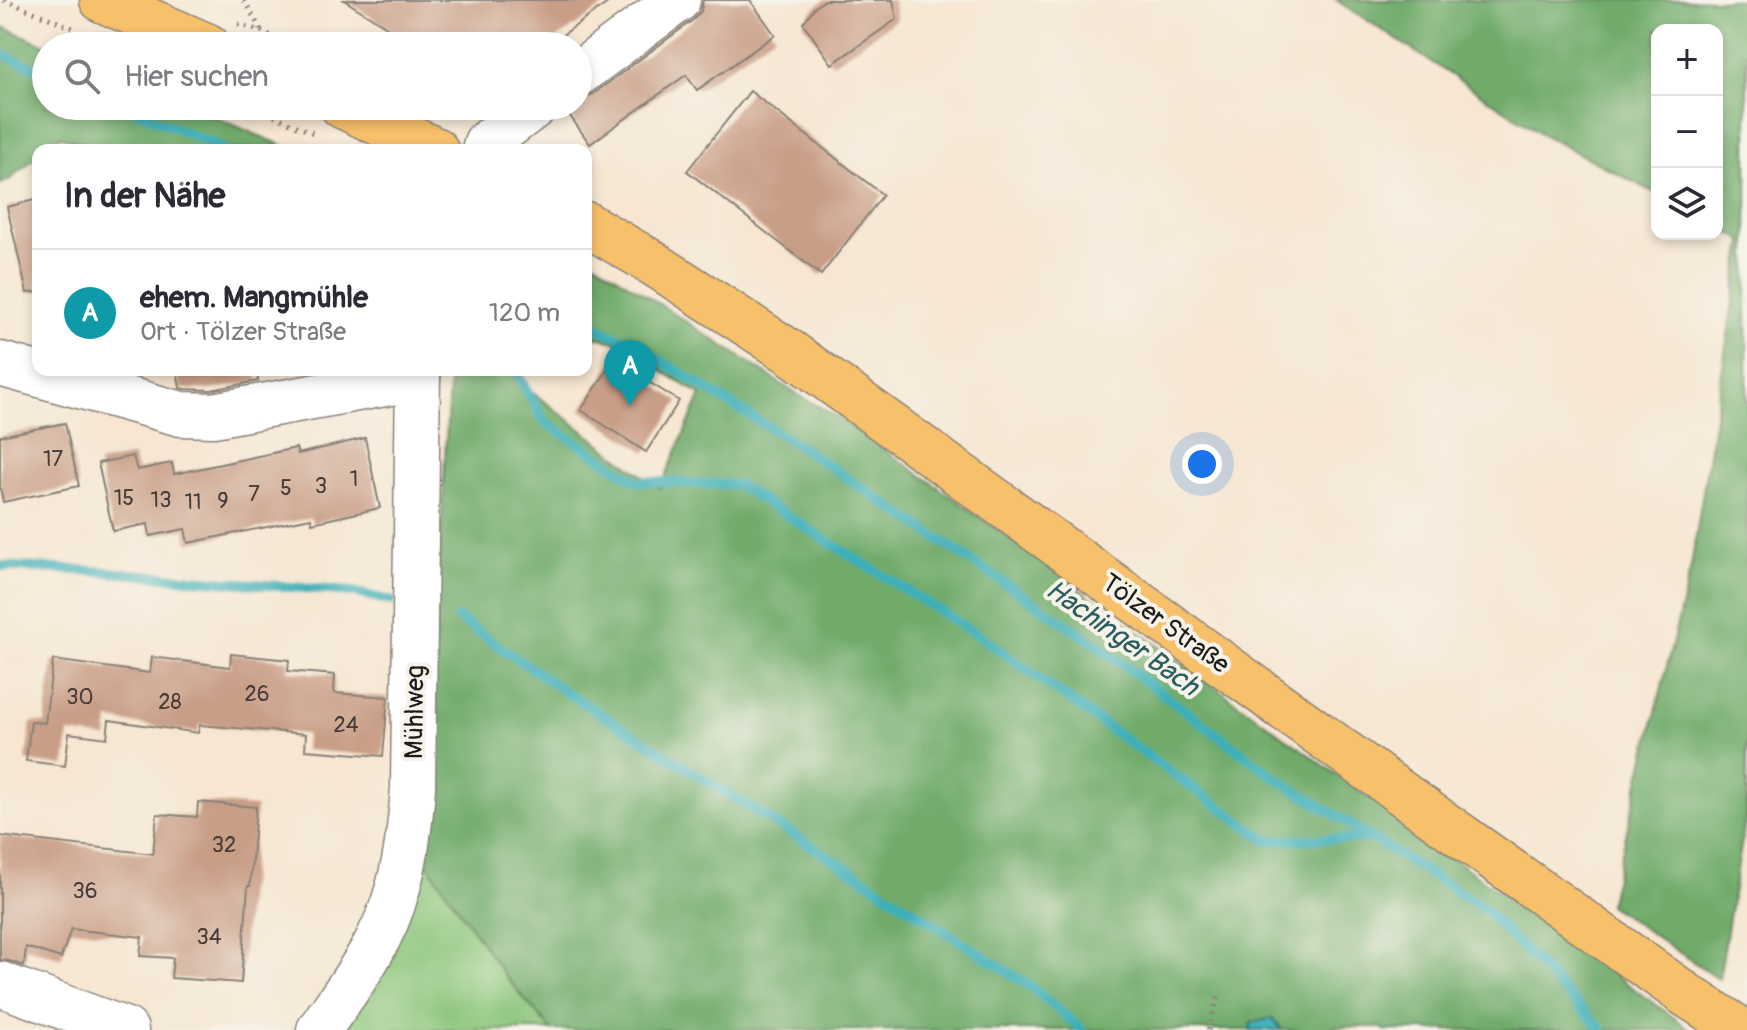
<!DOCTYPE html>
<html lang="de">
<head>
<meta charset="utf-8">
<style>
	body { margin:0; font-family:Pangolin,sans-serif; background:#f7f7f7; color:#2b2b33 }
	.controls { position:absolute; right:24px; top:24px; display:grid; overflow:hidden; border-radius:16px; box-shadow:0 4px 12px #0003 }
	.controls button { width:72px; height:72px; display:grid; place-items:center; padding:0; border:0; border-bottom:2px solid #e1e1e2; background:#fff; color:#2b2b33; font:40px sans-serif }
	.you { position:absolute; left:1202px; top:464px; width:28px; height:28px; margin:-20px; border:6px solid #fff; border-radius:50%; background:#1a73e8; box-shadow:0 0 0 12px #1a73e833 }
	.badge { display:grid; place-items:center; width:52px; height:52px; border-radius:50%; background:#7c3aed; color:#fff; font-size:26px; font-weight:700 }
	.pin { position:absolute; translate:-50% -66px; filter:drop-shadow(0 2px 4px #0008) }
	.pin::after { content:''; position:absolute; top:42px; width:28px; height:24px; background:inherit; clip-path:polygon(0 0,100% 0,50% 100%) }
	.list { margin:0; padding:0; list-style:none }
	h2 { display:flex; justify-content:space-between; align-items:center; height:104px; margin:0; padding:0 32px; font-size:34px }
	h2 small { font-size:26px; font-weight:400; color:#7c7c81 }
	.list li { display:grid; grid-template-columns:52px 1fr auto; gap:24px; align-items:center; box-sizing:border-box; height:128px; padding:0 32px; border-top:2px solid #e1e1e2 }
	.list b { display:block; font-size:30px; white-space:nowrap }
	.list p { margin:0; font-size:26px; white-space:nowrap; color:#7c7c81 }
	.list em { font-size:26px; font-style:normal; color:#7c7c81 }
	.icon { flex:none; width:44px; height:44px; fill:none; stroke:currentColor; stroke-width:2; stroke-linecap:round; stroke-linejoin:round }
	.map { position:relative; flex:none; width:1747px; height:1030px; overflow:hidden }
	.search { position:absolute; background:#fff; box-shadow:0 4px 12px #0003; left:32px; top:32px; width:560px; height:88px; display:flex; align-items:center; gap:20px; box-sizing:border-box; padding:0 28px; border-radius:44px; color:#7c7c81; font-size:30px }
	.panel { position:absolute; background:#fff; box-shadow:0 4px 12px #0003; left:32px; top:144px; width:560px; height:232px; border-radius:16px }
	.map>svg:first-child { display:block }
	.green { fill:#8bc67a; stroke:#54714b; stroke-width:2 }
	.forest { fill:#70ab6a; stroke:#466443; stroke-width:2 }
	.water { fill:#3eafb8; stroke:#2d666a; stroke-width:2 }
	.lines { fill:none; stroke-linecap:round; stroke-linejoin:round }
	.stream { stroke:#3eafb8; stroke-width:10 }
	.building { fill:#c99e87 }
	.minor-casing { stroke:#898177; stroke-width:47 }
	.major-casing { stroke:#898177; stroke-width:47 }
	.path { stroke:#898177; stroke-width:5; stroke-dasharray:2 6; stroke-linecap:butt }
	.minor { stroke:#fff; stroke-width:44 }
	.major { stroke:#f7c06b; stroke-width:44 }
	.labels { text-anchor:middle; stroke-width:8; stroke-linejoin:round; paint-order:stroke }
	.number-label { font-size:22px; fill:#473c37 }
	.street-label { font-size:26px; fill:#1c1c1c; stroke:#f7f3e8 }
	.water-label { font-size:28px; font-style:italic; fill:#2b5e62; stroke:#f7f3e8 }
</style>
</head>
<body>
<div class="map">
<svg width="1747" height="1030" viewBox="0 0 1747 1030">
	<rect width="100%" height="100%" fill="#f7f3e8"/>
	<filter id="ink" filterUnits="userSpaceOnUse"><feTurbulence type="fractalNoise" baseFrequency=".0125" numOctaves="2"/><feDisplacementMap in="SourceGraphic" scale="16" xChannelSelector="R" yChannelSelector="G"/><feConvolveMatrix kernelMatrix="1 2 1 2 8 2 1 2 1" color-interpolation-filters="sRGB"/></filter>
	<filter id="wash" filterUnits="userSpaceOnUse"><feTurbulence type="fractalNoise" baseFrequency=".006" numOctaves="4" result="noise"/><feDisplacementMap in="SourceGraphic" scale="32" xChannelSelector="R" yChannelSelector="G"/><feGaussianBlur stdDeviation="1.8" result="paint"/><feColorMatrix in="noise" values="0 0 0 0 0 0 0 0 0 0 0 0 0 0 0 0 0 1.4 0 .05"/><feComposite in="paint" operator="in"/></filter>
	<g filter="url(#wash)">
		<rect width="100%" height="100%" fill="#f6e6d2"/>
		<!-- green -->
		<polygon class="green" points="422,856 505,976 551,1030 337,1030"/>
		<!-- forest -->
		<g class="forest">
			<polygon points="1336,0 1747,0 1747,810 1719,979 1609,905 1691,567 1743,240 1717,226 1717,30 1657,30 1657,194 1545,136"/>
			<polygon points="0,26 48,46 46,46 46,106 189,106 293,150 100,150 60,136 44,150 38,150 38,155 8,181 0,184"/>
			<polygon points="586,256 792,391 839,418 945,492 1691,1030 1385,1030 1380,1027 1334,1027 1332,1030 1281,1030 1279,1024 1251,1023 1250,1030 551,1030 505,976 422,856 449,386 453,370 503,370 660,489 701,395 614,342 586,334"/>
		</g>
		<!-- water -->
		<polygon class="water" points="1273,1018 1281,1030 1250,1030 1251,1023"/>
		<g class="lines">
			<!-- stream -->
			<g class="stream">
				<polyline points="0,53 46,73"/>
				<polyline points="124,106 213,144 224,150"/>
				<polyline points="586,322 643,350 799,446 1090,640 1276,778 1482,907 1602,1030"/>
				<polyline points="515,370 545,422 636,481 738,485 981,637 1266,840 1370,838"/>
				<polyline points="0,566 95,571 353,592 391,601"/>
				<polyline points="458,618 564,691 850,870 1030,986 1082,1030"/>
			</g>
		</g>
		<g id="blocks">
			<!-- building -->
			<g class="building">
				<polygon points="344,0 612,0 547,46 417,46"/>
				<polygon points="703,0 750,0 775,35 697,90 686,75 590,144 563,106 578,106 578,99 593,94 693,20 701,11"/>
				<polygon points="825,0 893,0 897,19 832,64 803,23 815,7"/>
				<polygon points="750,91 883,195 821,275 687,171"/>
				<polygon points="38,199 38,292 27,293 7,207"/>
				<polygon points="614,360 679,401 646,452 581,410"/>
				<polygon points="177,370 257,370 258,381 211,390 185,389 180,388"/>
				<polygon points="65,423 79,486 3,502 0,487 0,436"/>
				<polygon points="365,438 380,508 312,523 311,518 188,543 185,529 150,536 148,524 113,531 98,463 133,456 137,470 172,463 174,474 296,448 298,454"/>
				<polygon points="231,654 289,660 288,671 335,675 334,693 388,697 383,756 305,750 306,734 200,725 198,733 109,720 107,738 69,733 65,766 26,761 31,722 45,723 53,660 150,673 152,657 230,667"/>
				<polygon points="198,802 256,807 250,886 248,886 241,983 171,978 173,958 140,956 142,937 71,929 61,958 26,947 24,966 9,961 0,960 0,836 153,854 157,814 197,817"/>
			</g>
		</g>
	</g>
	<g filter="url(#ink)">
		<use href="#blocks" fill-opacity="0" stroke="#898177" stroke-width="2"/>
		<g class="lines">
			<defs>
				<g id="minor">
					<polyline points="578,74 678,0"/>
					<polyline points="484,150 486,143 535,106"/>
					<polyline points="0,364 181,414 213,415 418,378"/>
					<polyline points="0,984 126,1030"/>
					<path d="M319 1030C339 1000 363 970 379 937 403 891 409 839 413 788L418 370"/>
				</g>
				<g id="major">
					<polyline points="102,0 208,46"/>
					<polyline points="342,106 436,150"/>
					<polyline points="586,224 648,260 790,352 1429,813 1688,996 1741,1030"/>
				</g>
			</defs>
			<!-- minor casing -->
			<use href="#minor" class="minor-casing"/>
			<!-- major casing -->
			<use href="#major" class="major-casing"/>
			<!-- path -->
			<g class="path">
				<polyline points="4,0 73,28"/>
				<polyline points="244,0 261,30"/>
				<polyline points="238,24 261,31 293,46"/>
				<polyline points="254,46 261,31"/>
				<polyline points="252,106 313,133"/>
				<polyline points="1208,1030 1219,994"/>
			</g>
			<!-- minor -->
			<use href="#minor" class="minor"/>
			<!-- major -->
			<use href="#major" class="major"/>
		</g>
	</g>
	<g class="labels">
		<!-- number labels -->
		<g class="number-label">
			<text x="53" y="466">17</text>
			<text x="354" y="486">1</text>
			<text x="321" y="493">3</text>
			<text x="286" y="495">5</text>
			<text x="254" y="501">7</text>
			<text x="124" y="505">15</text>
			<text x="161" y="507">13</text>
			<text x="223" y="508">9</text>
			<text x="193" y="509">11</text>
			<text x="257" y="701">26</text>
			<text x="80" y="704">30</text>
			<text x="170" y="709">28</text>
			<text x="346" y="732">24</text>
			<text x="224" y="852">32</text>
			<text x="85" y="898">36</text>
			<text x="209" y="944">34</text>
		</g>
		<!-- street labels -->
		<g class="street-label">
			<text transform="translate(1166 623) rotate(36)" y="9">Tölzer Straße</text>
			<text transform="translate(414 712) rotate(-89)" y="9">Mühlweg</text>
		</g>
		<!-- water labels -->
		<g class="water-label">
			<text transform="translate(1123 637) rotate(35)" y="10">Hachinger Bach</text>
		</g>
	</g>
</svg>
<div class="controls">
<button>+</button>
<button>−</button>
<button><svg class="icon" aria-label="layers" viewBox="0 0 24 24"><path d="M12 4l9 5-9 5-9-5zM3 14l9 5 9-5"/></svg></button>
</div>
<div class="you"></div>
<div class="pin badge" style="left:630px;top:406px;background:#0f9aa8">A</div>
<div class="search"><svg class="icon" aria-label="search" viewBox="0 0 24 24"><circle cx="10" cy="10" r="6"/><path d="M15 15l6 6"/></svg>Hier suchen</div>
<section class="panel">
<h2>In der Nähe<small></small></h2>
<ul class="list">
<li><span class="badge" style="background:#0f9aa8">A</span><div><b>ehem. Mangmühle</b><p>Ort · Tölzer Straße</p></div><em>120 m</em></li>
</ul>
</section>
</div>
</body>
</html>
